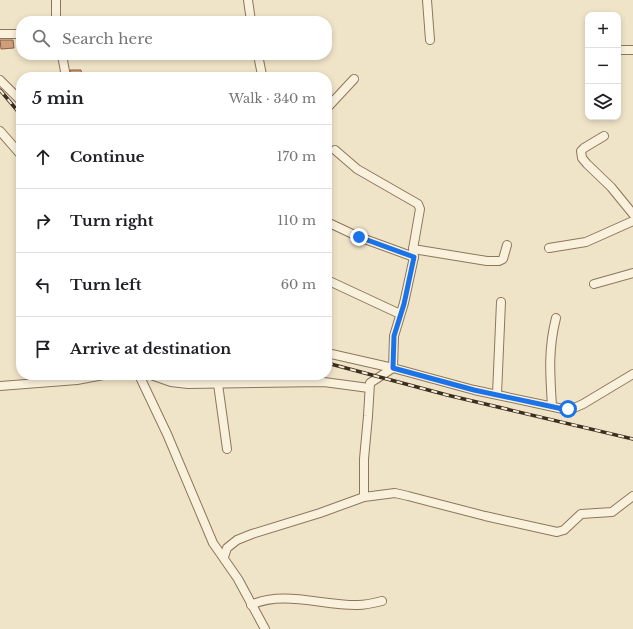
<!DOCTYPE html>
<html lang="en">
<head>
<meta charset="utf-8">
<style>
	body { margin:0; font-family:"Libre Baskerville",serif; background:#f2f2f2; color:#202124 }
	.controls { position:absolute; right:12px; top:12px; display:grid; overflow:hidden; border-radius:8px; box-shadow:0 2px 6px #0003 }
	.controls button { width:36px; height:36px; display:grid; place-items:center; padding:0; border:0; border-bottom:1px solid #e0e0e0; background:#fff; color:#202124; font:20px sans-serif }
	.stop { position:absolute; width:12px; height:12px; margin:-9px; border:3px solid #1a73e8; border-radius:50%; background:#fff }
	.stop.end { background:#1a73e8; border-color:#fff; box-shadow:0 1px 4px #0008 }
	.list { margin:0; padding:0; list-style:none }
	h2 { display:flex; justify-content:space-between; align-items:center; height:52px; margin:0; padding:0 16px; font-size:17px }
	h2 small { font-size:13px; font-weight:400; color:#757577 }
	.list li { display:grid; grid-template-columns:26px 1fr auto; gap:12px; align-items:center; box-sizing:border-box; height:64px; padding:0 16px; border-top:1px solid #e0e0e0 }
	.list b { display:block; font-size:15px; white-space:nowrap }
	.list em { font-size:13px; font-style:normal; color:#757577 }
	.icon { flex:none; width:22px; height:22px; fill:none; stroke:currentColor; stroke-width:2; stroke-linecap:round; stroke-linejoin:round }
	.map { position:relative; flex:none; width:633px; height:629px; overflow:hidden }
	.search { position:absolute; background:#fff; box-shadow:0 2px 6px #0003; left:16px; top:16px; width:316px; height:44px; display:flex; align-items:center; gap:10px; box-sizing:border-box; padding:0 14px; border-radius:16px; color:#757577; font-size:15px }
	.panel { position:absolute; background:#fff; box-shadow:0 2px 6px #0003; left:16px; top:72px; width:316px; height:308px; border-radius:16px }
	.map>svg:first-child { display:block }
	.building { fill:#cf9f7d; stroke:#8d5f41 }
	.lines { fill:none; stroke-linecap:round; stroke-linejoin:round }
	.minor-casing { stroke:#8d765c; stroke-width:10 }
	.minor { stroke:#faf1dc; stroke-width:8 }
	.rail-casing { stroke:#3d2e20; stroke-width:3.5 }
	.rail { stroke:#f7eed8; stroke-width:2; stroke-dasharray:6; stroke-linecap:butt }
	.route { stroke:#1a73e8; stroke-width:5 }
</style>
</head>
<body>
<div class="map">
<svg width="633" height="629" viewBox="0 0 633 629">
	<rect width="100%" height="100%" fill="#f0e4c8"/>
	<!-- building -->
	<g class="building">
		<polygon points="0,40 13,40 14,48 1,49"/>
		<polygon points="70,70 81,70 82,75 71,75"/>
	</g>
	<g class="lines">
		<defs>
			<g id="minor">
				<polyline points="56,0 56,21"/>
				<polyline points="248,0 251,21"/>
				<polyline points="427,0 430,40"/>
				<polyline points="0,34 21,34"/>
				<polyline points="622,50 633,50"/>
				<polyline points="62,55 66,77"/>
				<polyline points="258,55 262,75"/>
				<polyline points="0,80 21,101"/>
				<polyline points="327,108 354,79"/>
				<polyline points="0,131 21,155"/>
				<polyline points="604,136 584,148 581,151 582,158 587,164 611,187 633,214"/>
				<polyline points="335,150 357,169 418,204 420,209 413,249 414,257 404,303 394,336 393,368 370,383 368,416 364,459 364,497"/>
				<polyline points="327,222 359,237 414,257"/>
				<polyline points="549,248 586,242 633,221"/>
				<polyline points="413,249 487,261 499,261 503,259 507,245"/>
				<polyline points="327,280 400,314"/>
				<polyline points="594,284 633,273"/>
				<polyline points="327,353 393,368 474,390 563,409 574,408 583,404 633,374"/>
				<polyline points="139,375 167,434 213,543 238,579 265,629"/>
				<polyline points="151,375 171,382 188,384 324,382 369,388"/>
				<polyline points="218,384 227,449"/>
				<polyline points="0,386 77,380 103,375"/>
				<polyline points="497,394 501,302"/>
				<path d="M552 406C550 374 548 349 556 318"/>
				<polyline points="224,557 227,548 237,540 252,534 320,513 364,497 395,493 408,496 485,516 557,532 564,530 581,514 612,512 633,496"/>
				<path d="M251 605C283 590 324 606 358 605 366 605 374 603 382 601"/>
			</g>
		</defs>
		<!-- minor casing -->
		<use href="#minor" class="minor-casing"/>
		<!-- minor -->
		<use href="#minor" class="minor"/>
		<defs>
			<g id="rail">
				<polyline points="0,90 21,115"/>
				<polyline points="327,363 447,395 633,439"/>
			</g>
		</defs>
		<!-- rail casing -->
		<use href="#rail" class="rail-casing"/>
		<!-- rail -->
		<use href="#rail" class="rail"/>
	</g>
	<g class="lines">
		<!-- route -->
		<polyline class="route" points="359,237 414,257 404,304 394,336 393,368 474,390 563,409 568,409"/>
	</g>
</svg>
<div class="controls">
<button>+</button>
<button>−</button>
<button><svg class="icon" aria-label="layers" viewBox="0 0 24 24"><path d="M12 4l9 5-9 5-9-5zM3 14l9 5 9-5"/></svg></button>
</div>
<div class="stop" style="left:568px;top:409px"></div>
<div class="stop end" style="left:359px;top:237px"></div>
<div class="search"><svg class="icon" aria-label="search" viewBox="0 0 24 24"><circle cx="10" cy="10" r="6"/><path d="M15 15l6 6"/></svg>Search here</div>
<section class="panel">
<h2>5 min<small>Walk · 340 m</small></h2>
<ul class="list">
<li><svg class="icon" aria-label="ahead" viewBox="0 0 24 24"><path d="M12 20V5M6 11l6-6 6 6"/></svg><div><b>Continue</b></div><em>170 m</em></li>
<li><svg class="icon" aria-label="right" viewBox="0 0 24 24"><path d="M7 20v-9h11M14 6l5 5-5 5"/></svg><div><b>Turn right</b></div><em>110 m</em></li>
<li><svg class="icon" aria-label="left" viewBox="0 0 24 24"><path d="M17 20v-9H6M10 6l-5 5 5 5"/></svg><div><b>Turn left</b></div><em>60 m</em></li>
<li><svg class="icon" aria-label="arrive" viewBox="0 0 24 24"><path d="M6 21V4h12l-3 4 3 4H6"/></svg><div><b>Arrive at destination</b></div></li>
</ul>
</section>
</div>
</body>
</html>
